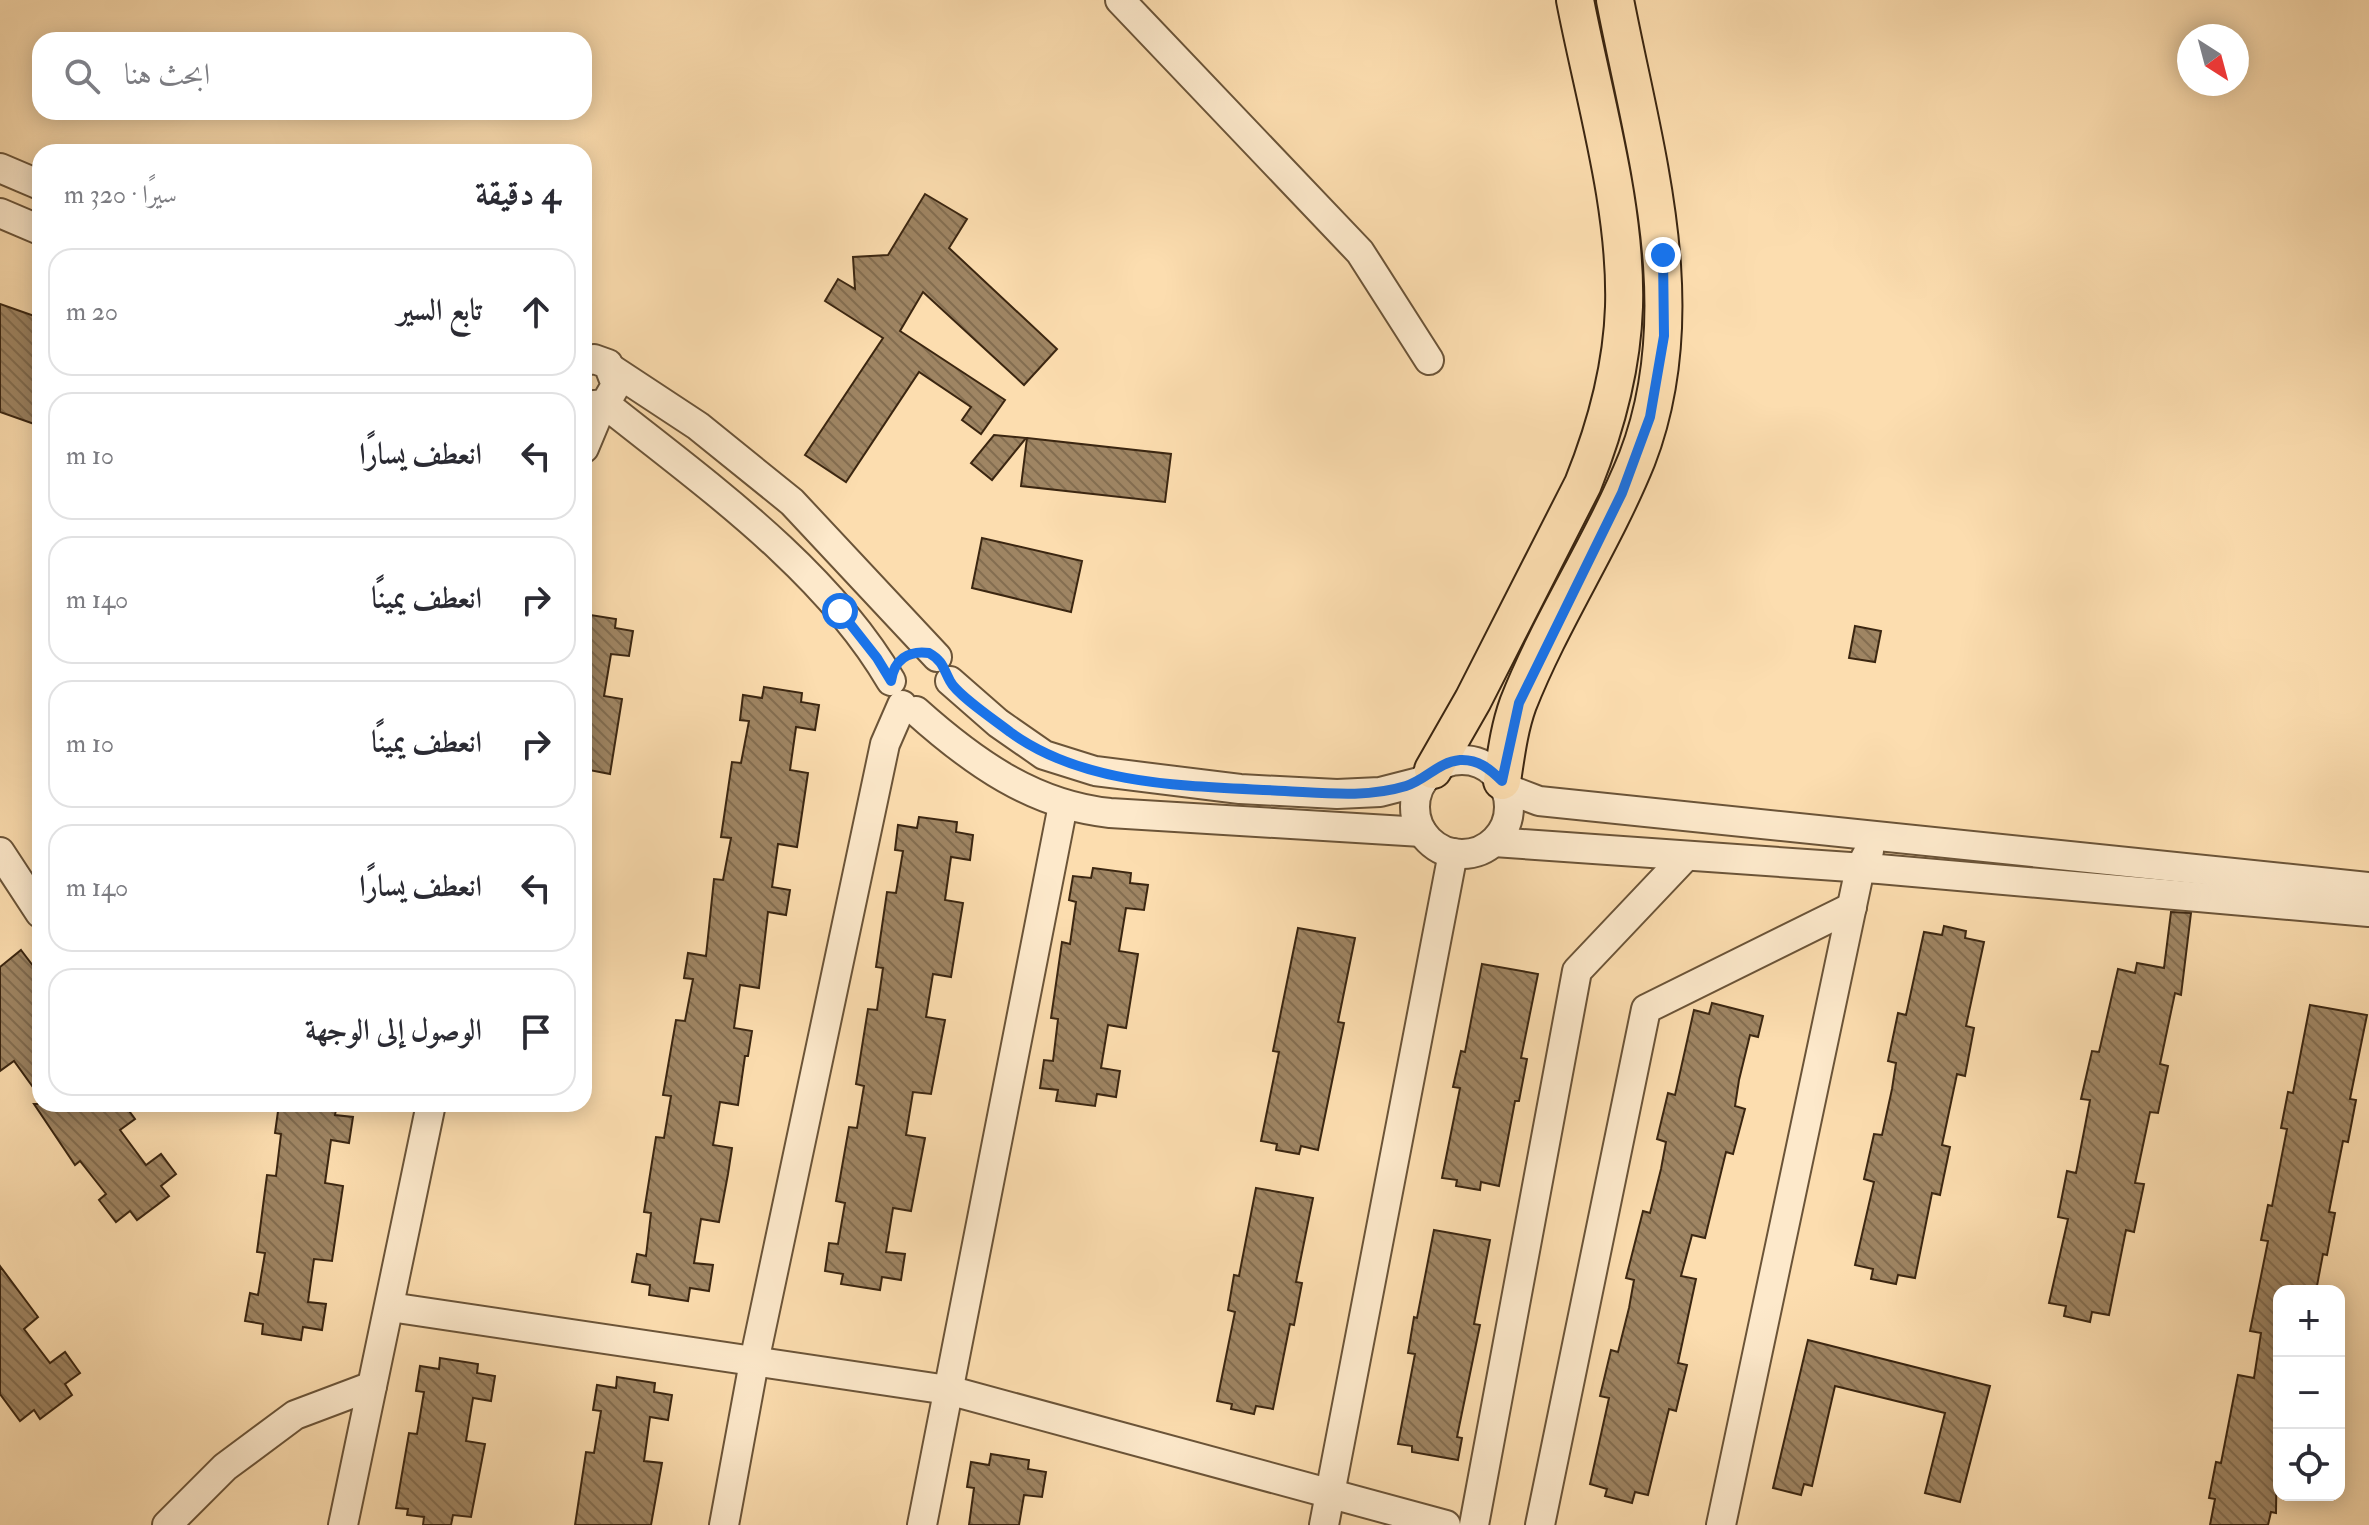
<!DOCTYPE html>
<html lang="ar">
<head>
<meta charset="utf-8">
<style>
	body { margin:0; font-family:"IM FELL Double Pica",Amiri,serif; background:#f2f2f3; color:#2b2b33; direction:rtl }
	.controls { position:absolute; right:24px; bottom:24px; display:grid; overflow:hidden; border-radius:16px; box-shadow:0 4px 20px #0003 }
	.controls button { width:72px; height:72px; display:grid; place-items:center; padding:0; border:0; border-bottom:2px solid #e1e1e2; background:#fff; color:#2b2b33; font:40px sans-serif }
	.compass { position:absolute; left:2177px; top:24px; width:72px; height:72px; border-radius:50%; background:#fff; box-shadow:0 4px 20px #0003; rotate:144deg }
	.stop { position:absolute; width:24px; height:24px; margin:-18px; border:6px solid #1a73e8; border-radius:50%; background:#fff }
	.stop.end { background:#1a73e8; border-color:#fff; box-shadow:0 2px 8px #0008 }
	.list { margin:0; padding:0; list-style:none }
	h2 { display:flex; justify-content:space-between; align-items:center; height:104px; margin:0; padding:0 32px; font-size:34px }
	h2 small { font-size:26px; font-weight:400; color:#7c7c81 }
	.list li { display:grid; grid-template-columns:52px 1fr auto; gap:24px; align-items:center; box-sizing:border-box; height:128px; margin:0 16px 16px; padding:0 16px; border:2px solid #e1e1e2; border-radius:24px }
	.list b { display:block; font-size:30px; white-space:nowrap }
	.list em { font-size:26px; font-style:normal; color:#7c7c81 }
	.icon { flex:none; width:44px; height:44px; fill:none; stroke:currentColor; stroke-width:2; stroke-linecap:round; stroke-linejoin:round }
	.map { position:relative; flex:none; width:2369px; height:1525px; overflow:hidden; direction:ltr }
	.search { position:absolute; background:#fff; box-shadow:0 4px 20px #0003; left:32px; top:32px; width:560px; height:88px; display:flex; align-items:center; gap:20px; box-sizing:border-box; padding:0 28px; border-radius:24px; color:#7c7c81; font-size:30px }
	.panel { position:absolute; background:#fff; box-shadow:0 4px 20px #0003; left:32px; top:144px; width:560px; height:968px; border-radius:24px; direction:rtl }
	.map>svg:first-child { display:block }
	.building { fill:url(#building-back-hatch); stroke:#3b2611; stroke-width:2 }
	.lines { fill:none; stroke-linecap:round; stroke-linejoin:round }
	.minor-casing { stroke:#6b5438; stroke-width:32 }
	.major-casing { stroke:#3b2611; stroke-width:40 }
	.minor { stroke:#fde9cb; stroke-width:28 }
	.major { stroke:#fcddaf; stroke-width:36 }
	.route { stroke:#1a73e8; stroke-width:10 }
</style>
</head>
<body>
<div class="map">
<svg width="2369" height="1525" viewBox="0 0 2369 1525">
	<defs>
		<pattern id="building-back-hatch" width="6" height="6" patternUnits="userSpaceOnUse" patternTransform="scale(2)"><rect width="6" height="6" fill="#9f8563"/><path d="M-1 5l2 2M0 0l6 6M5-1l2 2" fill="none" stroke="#836d50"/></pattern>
	</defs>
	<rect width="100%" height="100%" fill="#fcddaf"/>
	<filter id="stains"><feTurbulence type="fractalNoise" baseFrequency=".0025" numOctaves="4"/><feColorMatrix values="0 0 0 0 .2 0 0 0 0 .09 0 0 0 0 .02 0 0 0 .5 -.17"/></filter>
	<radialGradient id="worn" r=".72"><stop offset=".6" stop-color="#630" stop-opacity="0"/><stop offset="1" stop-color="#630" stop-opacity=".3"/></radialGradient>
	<!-- building -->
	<g class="building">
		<polygon points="925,194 967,219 949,248 1057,349 1024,385 923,292 900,331 1005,400 981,434 962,420 971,407 919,372 846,482 805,455 883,338 825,301 838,279 855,289 853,257 888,255"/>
		<polygon points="0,304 40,318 40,426 0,412"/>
		<polygon points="994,435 1026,438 992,480 971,463"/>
		<polygon points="1027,438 1171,454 1165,502 1021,486"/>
		<polygon points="982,538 1082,561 1071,612 972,588"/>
		<polygon points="584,614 616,619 615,628 633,631 629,656 611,654 604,696 622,699 610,774 584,769"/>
		<polygon points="1855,626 1881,631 1875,662 1849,658"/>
		<polygon points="764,687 802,693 801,702 819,705 815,730 796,727 790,770 808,773 797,847 778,844 772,887 790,890 786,915 768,912 759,988 740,985 734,1028 752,1031 748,1056 745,1056 738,1105 720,1102 713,1145 732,1148 728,1174 719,1222 701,1219 694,1263 713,1265 709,1291 690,1288 688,1301 649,1295 650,1285 632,1282 637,1254 646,1256 651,1213 644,1212 656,1137 664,1138 671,1096 663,1095 676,1020 685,1021 693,979 684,978 688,953 706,956 714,879 723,880 731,838 721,837 732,762 741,763 749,721 740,720 743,695 762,698"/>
		<polygon points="919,817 957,822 956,832 973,835 970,860 951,857 945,900 963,903 951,977 933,974 926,1017 945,1020 931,1094 913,1092 906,1135 925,1138 911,1211 893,1208 886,1252 905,1254 901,1280 882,1277 880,1290 841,1284 843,1274 825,1271 829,1243 838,1244 845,1203 836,1201 849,1127 857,1128 864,1086 856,1084 868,1009 877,1010 883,968 876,967 887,892 896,893 903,851 895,850 898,825 917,828"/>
		<polygon points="1093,868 1131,873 1130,883 1148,885 1144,910 1126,908 1119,951 1138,954 1126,1028 1108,1025 1101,1068 1120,1071 1116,1097 1097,1094 1095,1106 1056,1101 1058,1090 1040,1088 1044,1060 1053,1061 1058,1019 1051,1018 1062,942 1070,944 1076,902 1069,900 1073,876 1091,878"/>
		<polygon points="2171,912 2191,913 2181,995 2175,993 2160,1064 2168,1066 2158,1113 2150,1112 2135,1183 2144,1184 2134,1232 2126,1230 2109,1315 2092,1312 2090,1322 2064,1316 2066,1306 2049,1303 2068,1219 2058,1217 2067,1171 2076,1173 2090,1100 2081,1099 2092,1051 2099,1052 2118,969 2135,973 2137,963 2164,968"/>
		<polygon points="1944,926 1966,931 1965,938 1984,942 1966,1026 1974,1028 1965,1076 1957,1074 1942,1145 1950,1147 1940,1195 1932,1193 1915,1278 1898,1275 1896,1284 1871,1279 1873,1269 1855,1265 1874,1182 1864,1179 1874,1134 1882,1135 1892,1089 1896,1063 1888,1061 1898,1013 1906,1015 1924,932 1942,935"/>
		<polygon points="1298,928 1355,938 1338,1022 1344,1023 1318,1150 1301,1146 1299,1154 1276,1150 1277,1144 1261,1141 1279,1052 1273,1051"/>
		<polygon points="21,950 40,975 40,1097 14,1061 0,1071 0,967"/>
		<polygon points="1482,964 1538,974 1521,1058 1527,1059 1519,1101 1515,1101 1499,1186 1481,1182 1480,1190 1456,1186 1457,1180 1442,1178 1460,1088 1453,1087 1461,1051 1465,1052"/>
		<polygon points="1712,1003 1763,1016 1758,1037 1750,1035 1739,1080 1735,1106 1745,1109 1733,1154 1726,1152 1705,1238 1692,1235 1681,1276 1696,1279 1678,1363 1687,1365 1676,1411 1669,1409 1648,1495 1635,1492 1632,1503 1605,1496 1607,1489 1590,1484 1609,1398 1600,1396 1611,1350 1618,1352 1629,1308 1634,1280 1626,1278 1643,1211 1650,1213 1661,1169 1666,1142 1657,1139 1668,1093 1675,1095 1694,1010 1709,1014"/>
		<polygon points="2310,1005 2367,1015 2350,1099 2356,1100 2348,1142 2343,1141 2329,1212 2335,1213 2327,1255 2323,1254 2316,1291 2279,1291 2276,1513 2271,1512 2268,1525 2210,1525 2215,1499 2209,1498 2216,1462 2221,1463 2238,1375 2254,1378 2261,1333 2250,1331 2268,1241 2261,1240 2268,1205 2272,1206 2287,1129 2281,1128 2288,1092 2293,1093"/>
		<polygon points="34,1104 124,1104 135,1119 120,1130 146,1165 161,1154 176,1174 161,1186 169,1196 137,1220 130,1211 116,1222 99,1200 106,1194 80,1161 75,1165"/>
		<polygon points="279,1104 337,1104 335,1115 353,1117 349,1143 331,1140 325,1183 343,1186 332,1261 314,1259 308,1302 326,1304 322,1330 303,1327 301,1340 262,1334 263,1324 245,1321 250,1293 258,1295 265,1253 257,1252 267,1175 276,1176 281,1134 275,1133"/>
		<polygon points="1256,1188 1313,1198 1296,1282 1302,1283 1294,1325 1290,1324 1273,1409 1256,1406 1254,1414 1231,1409 1232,1404 1217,1401 1235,1312 1228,1310 1234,1275 1239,1276"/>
		<polygon points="1434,1230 1490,1240 1474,1324 1480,1325 1457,1437 1462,1438 1458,1460 1412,1452 1412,1446 1398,1444 1415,1354 1408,1353 1414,1317 1417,1318"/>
		<polygon points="0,1266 38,1317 24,1329 50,1363 65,1352 80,1373 65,1384 72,1395 40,1419 34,1410 20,1421 0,1394"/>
		<polygon points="1808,1340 1990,1386 1960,1502 1925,1493 1945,1413 1835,1386 1812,1486 1804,1484 1801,1495 1773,1488"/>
		<polygon points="440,1358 478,1364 477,1373 495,1376 491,1401 473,1398 466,1441 485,1444 471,1517 453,1515 451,1525 423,1525 424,1517 407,1515 408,1509 396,1508 409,1433 417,1434 424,1392 416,1391 420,1366 439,1369"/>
		<polygon points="617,1377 655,1383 654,1392 672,1395 668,1420 650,1417 644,1461 662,1463 651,1525 575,1525 586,1452 594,1453 601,1411 593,1410 597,1385 616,1388"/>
		<polygon points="991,1454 1029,1460 1028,1469 1046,1472 1042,1497 1024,1495 1019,1525 969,1525 974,1488 967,1487 971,1462 989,1465"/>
	</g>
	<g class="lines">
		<defs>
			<g id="minor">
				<polyline points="1120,0 1360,252 1429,360"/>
				<polyline points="0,168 40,185"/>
				<polyline points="0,213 40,230"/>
				<polyline points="584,361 594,359 608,364 616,385 605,404 584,406"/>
				<polyline points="613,370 698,426 792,502 937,657"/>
				<path d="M605 404C704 483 826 569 891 681"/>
				<polyline points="584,448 602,405"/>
				<polyline points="950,681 998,723 1044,755 1095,771 1240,789 1337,794 1380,792 1423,781"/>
				<path d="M916 711C973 762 1033 805 1110 813L1422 832"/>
				<circle cx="1462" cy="807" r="47"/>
				<polyline points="1505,788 1539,801 2369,887"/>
				<polyline points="1494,842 1879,869 2369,912"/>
				<polyline points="0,852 40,913"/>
				<polyline points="390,1307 948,1390 1446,1525"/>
				<polyline points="167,1525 225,1467 295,1415 372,1386"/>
				<polyline points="343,1525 431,1104"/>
				<polyline points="724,1525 754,1362 885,744 902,705"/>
				<polyline points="922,1525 1063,805"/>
				<polyline points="1324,1525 1453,853"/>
				<polyline points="1474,1525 1577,971 1685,857"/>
				<polyline points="1540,1525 1646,1009 1852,907"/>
				<polyline points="1721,1525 1860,868 1869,851"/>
			</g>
			<g id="major">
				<path d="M1433 770 1473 700 1583 484C1606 427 1622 368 1624 307 1627 207 1594 98 1575 0"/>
				<path d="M1502 781C1506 755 1509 729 1518 704 1551 620 1603 543 1637 459 1695 309 1644 150 1615 0"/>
			</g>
		</defs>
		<!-- minor casing -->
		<use href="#minor" class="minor-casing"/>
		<!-- major casing -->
		<use href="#major" class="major-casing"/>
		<!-- minor -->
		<use href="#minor" class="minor"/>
		<!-- major -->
		<use href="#major" class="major"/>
	</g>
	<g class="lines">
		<!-- route -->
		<path class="route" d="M840 611 877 658 891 681C894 660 908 650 929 653 943 661 943 668 950 681 957 695 996 721 1010 732 1087 788 1194 786 1285 791 1325 793 1367 798 1406 786 1426 780 1438 762 1460 760 1478 759 1490 769 1502 781L1519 703 1622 493 1650 417 1664 336 1663 255"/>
	</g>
	<rect width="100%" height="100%" filter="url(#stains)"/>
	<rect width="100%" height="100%" fill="url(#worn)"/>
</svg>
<div class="controls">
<button>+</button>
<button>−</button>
<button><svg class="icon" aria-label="locate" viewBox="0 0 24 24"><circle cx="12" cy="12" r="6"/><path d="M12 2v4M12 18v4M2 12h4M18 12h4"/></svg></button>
</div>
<svg class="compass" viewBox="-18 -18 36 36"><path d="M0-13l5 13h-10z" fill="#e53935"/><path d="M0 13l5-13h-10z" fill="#7c7c81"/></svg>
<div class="stop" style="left:840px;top:611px"></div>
<div class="stop end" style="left:1663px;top:255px"></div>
<div class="search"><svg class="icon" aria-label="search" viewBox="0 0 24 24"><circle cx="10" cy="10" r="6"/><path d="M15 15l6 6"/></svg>ابحث هنا</div>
<section class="panel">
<h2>4 دقيقة<small>سيرًا · 320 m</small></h2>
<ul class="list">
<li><svg class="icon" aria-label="ahead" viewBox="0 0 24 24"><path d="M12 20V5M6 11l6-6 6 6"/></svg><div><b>تابع السير</b></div><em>20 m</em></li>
<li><svg class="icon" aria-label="left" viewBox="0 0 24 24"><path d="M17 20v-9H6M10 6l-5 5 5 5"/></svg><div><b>انعطف يسارًا</b></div><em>10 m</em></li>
<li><svg class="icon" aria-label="right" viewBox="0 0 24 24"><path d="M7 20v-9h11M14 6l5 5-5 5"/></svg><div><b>انعطف يمينًا</b></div><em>140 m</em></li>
<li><svg class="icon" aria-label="right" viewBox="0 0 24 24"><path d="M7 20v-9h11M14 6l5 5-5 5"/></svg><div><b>انعطف يمينًا</b></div><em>10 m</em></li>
<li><svg class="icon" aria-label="left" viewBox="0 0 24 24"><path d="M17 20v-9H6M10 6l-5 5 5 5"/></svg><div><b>انعطف يسارًا</b></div><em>140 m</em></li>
<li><svg class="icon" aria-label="arrive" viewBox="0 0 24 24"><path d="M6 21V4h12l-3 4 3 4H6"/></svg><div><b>الوصول إلى الوجهة</b></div></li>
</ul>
</section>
</div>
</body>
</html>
